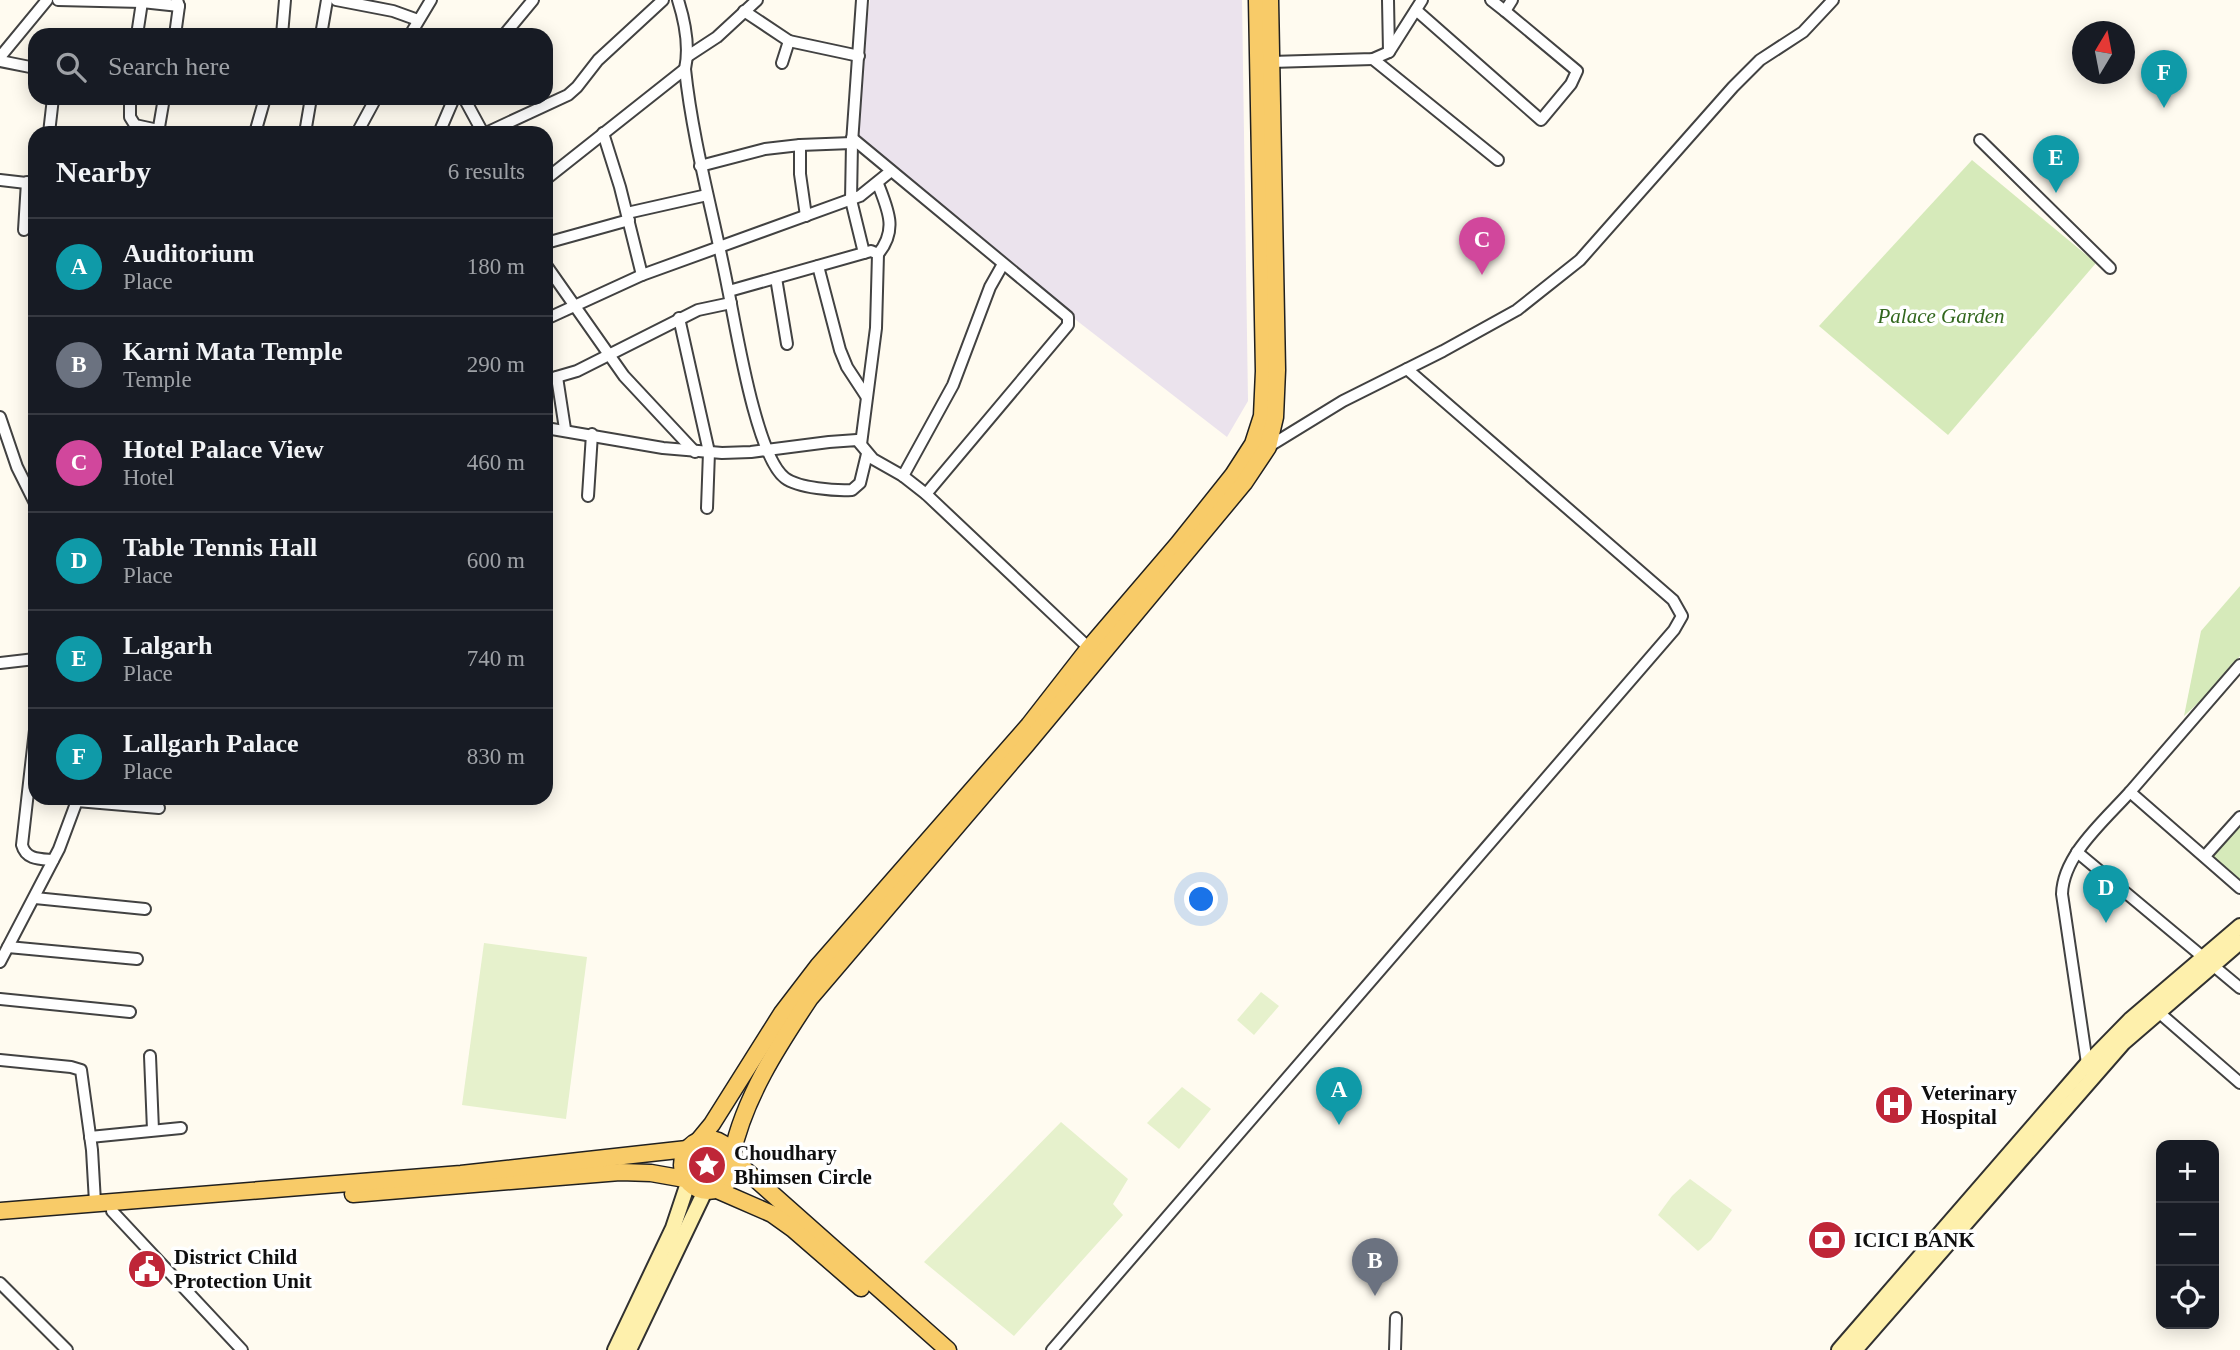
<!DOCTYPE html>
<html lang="en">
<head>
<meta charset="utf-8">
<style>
	body { margin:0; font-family:"Times New Roman",serif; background:#242831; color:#f1f3f6 }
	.controls { position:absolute; right:21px; bottom:21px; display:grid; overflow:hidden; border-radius:14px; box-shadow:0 4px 18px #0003 }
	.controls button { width:63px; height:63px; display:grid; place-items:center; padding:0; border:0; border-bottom:2px solid #363941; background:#171b24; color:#f1f3f6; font:35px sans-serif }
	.compass { position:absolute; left:2072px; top:21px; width:63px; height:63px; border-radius:50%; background:#171b24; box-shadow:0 4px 18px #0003; rotate:10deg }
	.you { position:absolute; left:1202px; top:900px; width:24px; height:24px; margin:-18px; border:5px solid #fff; border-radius:50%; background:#1a73e8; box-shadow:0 0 0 10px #1a73e833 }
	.badge { display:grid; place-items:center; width:46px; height:46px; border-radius:50%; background:#da97a0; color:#fff; font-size:23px; font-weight:700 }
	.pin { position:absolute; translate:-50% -58px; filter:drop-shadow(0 2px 4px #0008) }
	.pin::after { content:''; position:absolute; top:37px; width:24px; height:21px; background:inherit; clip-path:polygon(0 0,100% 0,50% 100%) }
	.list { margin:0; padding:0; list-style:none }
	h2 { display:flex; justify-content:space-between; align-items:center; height:91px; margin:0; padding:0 28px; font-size:30px }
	h2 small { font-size:23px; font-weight:400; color:#9ea1a6 }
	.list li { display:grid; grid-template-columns:46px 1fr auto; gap:21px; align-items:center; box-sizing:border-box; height:98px; padding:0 28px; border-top:2px solid #363941 }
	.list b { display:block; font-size:26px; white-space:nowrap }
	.list p { margin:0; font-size:23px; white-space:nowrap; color:#9ea1a6 }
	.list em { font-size:23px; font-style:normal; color:#9ea1a6 }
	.icon { flex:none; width:38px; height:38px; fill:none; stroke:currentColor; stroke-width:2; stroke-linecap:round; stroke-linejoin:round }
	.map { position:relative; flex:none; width:2240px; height:1350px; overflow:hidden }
	.search { position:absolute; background:#171b24; box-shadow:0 4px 18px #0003; left:28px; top:28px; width:525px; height:77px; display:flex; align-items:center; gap:18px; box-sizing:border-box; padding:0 24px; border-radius:21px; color:#9ea1a6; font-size:26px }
	.panel { position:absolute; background:#171b24; box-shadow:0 4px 18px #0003; left:28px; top:126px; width:525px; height:679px; border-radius:21px }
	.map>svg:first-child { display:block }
	.industrial { fill:#ebe3ed }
	.green { fill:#d6eaba }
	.pitch { fill:#e6f1cc }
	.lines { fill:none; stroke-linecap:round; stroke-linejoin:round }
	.street-casing { stroke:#424242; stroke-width:14 }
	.secondary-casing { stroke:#313131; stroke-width:18 }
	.primary-casing { stroke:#202020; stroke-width:19 }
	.street { stroke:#fff; stroke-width:10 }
	.secondary { stroke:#fef0ac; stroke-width:14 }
	.primary { stroke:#f8cb68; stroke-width:16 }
	.labels { text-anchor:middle; stroke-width:7; stroke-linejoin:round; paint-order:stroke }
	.park-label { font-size:21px; font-style:italic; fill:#32671e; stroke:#fff }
	.poi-label { font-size:21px; font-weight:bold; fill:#0f0f0f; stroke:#fff; text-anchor:start }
</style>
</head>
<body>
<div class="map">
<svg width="2240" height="1350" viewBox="0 0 2240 1350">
	<rect width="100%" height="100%" fill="#fffbf0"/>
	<!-- industrial -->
	<polygon class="industrial" points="870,0 1242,0 1248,401 1227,437 850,145"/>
	<!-- green -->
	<g class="green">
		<polygon points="1972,160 2096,263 1948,435 1819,326"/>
		<polygon points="2240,586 2240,656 2212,690 2184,716 2201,631"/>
		<polygon points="2240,822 2240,881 2212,856"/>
	</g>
	<!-- pitch -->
	<g class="pitch">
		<polygon points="484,943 587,957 566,1119 462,1105"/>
		<polygon points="1261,992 1279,1006 1254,1035 1237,1020"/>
		<polygon points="1182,1087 1211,1109 1179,1149 1147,1123"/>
		<polygon points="1061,1122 1128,1179 1113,1204 1123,1215 1014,1336 924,1262"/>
		<polygon points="1690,1179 1732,1210 1711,1240 1698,1251 1658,1215 1672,1196"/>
	</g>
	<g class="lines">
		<defs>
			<g id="street">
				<polyline points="58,0 142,2 179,6"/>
				<polyline points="336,0 393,11 418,20"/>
				<path d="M678 0C685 22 690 46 685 69 693 144 714 216 728 289 736 327 756 456 785 478 798 488 836 491 852 490L860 483 867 454"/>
				<polyline points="862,0 852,143 851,200 864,253"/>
				<polyline points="1388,0 1389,52"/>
				<polyline points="1491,0 1505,11 1512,0"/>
				<polyline points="1416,10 1541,120 1571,84 1577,71 1505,11"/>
				<polyline points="744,11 789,41 782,63"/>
				<polyline points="137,35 142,2"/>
				<polyline points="175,35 179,6 177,0"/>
				<polyline points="282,35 285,0"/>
				<polyline points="321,35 327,0"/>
				<polyline points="410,35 431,0"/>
				<polyline points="504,35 533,0"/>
				<polyline points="789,41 859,56"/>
				<polyline points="688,56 717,37 757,0"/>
				<polyline points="0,57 47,0"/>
				<polyline points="1373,59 1498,160"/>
				<polyline points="0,61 35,68"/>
				<polyline points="1271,62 1373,59 1389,52 1422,0"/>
				<polyline points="130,98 130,117 135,125 158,130"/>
				<polyline points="464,98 483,133"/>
				<polyline points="49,133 53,98"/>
				<polyline points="158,133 164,98"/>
				<polyline points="255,133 265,98"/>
				<polyline points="305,133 311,98"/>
				<polyline points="357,133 376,98"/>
				<polyline points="439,133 454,98"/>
				<polyline points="486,133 568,95 577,87 598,60 663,0"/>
				<polyline points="603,133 620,187 642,275"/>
				<polyline points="852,138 1068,317 1068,325 926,494"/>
				<polyline points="1980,140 2110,268"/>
				<polyline points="800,145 800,174 806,216"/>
				<polyline points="700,166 765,149 800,145 852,143"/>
				<polyline points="546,179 685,69"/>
				<polyline points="0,180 35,184"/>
				<path d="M878 184C888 210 898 230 878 254"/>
				<polyline points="627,213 707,195"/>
				<polyline points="24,230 27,182"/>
				<polyline points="546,243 629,220"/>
				<polyline points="546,265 624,376 695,452"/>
				<polyline points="818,266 840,350 847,367 866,396"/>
				<polyline points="776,278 787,344"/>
				<polyline points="729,291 871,251 878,254 876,328 861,444"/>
				<polyline points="679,318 709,452 707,508"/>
				<polyline points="546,319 642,275 860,196 891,171"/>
				<polyline points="557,377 565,429"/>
				<polyline points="546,380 577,371 698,310 731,303"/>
				<polyline points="0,417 17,467 35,503"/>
				<polyline points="546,428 663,448 722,453 751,452 829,442 857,440 873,459 903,476 926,494 1089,648"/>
				<polyline points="1268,447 1343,401 1443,351 1517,310 1580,260 1733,87 1760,60 1803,32 1833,0"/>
				<polyline points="903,476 953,385 990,287 1003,264"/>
				<polyline points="588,496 592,434"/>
				<polyline points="0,663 35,659"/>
				<polyline points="2240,665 2130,792 2240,888"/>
				<path d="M35 730 22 845C26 860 40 859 53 860"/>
				<polyline points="77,801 159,808"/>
				<polyline points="2077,852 2240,988"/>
				<polyline points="2205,856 2240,817"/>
				<polyline points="35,898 145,909"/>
				<polyline points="8,947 137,959"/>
				<polyline points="0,962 59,849 78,798"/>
				<polyline points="0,999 130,1012"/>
				<polyline points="2155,1009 2240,1083"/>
				<polyline points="150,1056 153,1130"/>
				<polyline points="0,1060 71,1067 81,1070 92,1150 95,1202"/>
				<path d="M2088 1070 2062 894C2063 855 2105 820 2130 792"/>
				<polyline points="90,1137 181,1128"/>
				<polyline points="112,1211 242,1350"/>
				<polyline points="0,1283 67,1350"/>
				<polyline points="1052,1350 1674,630 1682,616 1673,600 1407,369"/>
				<polyline points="1395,1350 1396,1318"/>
			</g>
			<g id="secondary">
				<polyline points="615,1350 673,1228 688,1183"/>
				<polyline points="629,1350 705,1191"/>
				<polyline points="1839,1350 2087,1064 2131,1019 2240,926"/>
				<polyline points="1855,1350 2123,1043 2240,942"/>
			</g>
			<g id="primary">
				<circle cx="708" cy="1165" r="26"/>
				<polyline points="698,1141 712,1124 782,1013 818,966 1029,725 1089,648 1178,544 1233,475 1253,444 1262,416 1264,371 1257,0"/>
				<path d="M732 1155C744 1098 778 1046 810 998L1026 745 1244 483 1268 447 1275 417 1277 370 1270 0"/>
				<polyline points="734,1160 948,1350"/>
				<polyline points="717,1190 772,1214 793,1229 861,1288"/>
				<polyline points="353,1194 620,1172 651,1173 685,1179"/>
				<polyline points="0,1211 461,1174 687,1149"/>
			</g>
		</defs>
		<!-- street casing -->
		<use href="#street" class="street-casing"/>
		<!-- secondary casing -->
		<use href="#secondary" class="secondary-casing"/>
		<!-- primary casing -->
		<use href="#primary" class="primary-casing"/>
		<!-- street -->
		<use href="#street" class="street"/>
		<!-- secondary -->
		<use href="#secondary" class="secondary"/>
		<!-- primary -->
		<use href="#primary" class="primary"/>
	</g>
	<!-- icons -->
	<defs>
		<symbol id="hospital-disc" viewBox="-11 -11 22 22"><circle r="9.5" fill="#bf2638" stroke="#fff"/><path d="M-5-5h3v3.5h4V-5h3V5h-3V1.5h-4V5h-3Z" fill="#fff"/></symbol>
		<symbol id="sight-disc" viewBox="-11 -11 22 22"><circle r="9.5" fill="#bf2638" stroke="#fff"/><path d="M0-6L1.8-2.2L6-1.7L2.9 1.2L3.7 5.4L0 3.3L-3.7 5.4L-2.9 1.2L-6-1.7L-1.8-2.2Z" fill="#fff"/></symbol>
		<symbol id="bank-disc" viewBox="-11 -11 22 22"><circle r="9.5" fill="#bf2638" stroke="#fff"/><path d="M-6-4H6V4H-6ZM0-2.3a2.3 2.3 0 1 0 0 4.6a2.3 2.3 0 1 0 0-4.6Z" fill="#fff"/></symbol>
		<symbol id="civic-disc" viewBox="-11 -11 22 22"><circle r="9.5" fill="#bf2638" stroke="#fff"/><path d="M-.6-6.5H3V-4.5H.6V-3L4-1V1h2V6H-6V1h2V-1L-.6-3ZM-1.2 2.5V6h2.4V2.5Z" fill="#fff"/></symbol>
	</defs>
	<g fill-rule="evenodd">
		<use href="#hospital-disc" x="1872" y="1083" width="44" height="44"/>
		<use href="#sight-disc" x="685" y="1143" width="44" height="44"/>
		<use href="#bank-disc" x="1805" y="1218" width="44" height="44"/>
		<use href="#civic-disc" x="125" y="1247" width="44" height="44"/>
	</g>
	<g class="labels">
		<!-- park labels -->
		<g class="park-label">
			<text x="1941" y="323">Palace Garden</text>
		</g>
		<!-- poi labels -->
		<g class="poi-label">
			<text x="1921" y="1100">Veterinary<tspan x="1921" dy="24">Hospital</tspan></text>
			<text x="734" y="1160">Choudhary<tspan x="734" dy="24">Bhimsen Circle</tspan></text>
			<text x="1854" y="1247">ICICI BANK</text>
			<text x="174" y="1264">District Child<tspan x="174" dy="24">Protection Unit</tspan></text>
		</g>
	</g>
</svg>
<div class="controls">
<button>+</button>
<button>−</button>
<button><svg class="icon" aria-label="locate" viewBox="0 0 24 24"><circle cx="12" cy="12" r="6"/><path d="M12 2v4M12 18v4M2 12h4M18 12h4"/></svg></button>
</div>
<svg class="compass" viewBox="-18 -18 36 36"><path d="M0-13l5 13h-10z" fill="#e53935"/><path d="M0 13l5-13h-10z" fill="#9ea1a6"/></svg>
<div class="you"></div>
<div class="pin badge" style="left:1339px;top:1125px;background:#0f9aa8">A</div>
<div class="pin badge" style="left:1375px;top:1296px;background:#6b7280">B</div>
<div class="pin badge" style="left:1482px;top:275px;background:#d1479c">C</div>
<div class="pin badge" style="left:2106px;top:923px;background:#0f9aa8">D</div>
<div class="pin badge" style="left:2056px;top:193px;background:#0f9aa8">E</div>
<div class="pin badge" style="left:2164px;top:108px;background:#0f9aa8">F</div>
<div class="search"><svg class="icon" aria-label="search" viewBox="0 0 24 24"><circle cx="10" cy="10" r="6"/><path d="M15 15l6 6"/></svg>Search here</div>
<section class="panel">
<h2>Nearby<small>6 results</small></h2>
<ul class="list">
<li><span class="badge" style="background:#0f9aa8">A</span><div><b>Auditorium</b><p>Place</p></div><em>180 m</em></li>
<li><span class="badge" style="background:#6b7280">B</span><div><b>Karni Mata Temple</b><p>Temple</p></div><em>290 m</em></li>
<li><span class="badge" style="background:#d1479c">C</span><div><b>Hotel Palace View</b><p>Hotel</p></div><em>460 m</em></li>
<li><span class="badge" style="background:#0f9aa8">D</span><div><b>Table Tennis Hall</b><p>Place</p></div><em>600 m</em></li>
<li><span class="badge" style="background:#0f9aa8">E</span><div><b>Lalgarh</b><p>Place</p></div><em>740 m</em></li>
<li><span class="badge" style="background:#0f9aa8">F</span><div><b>Lallgarh Palace</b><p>Place</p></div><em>830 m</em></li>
</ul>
</section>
</div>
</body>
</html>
